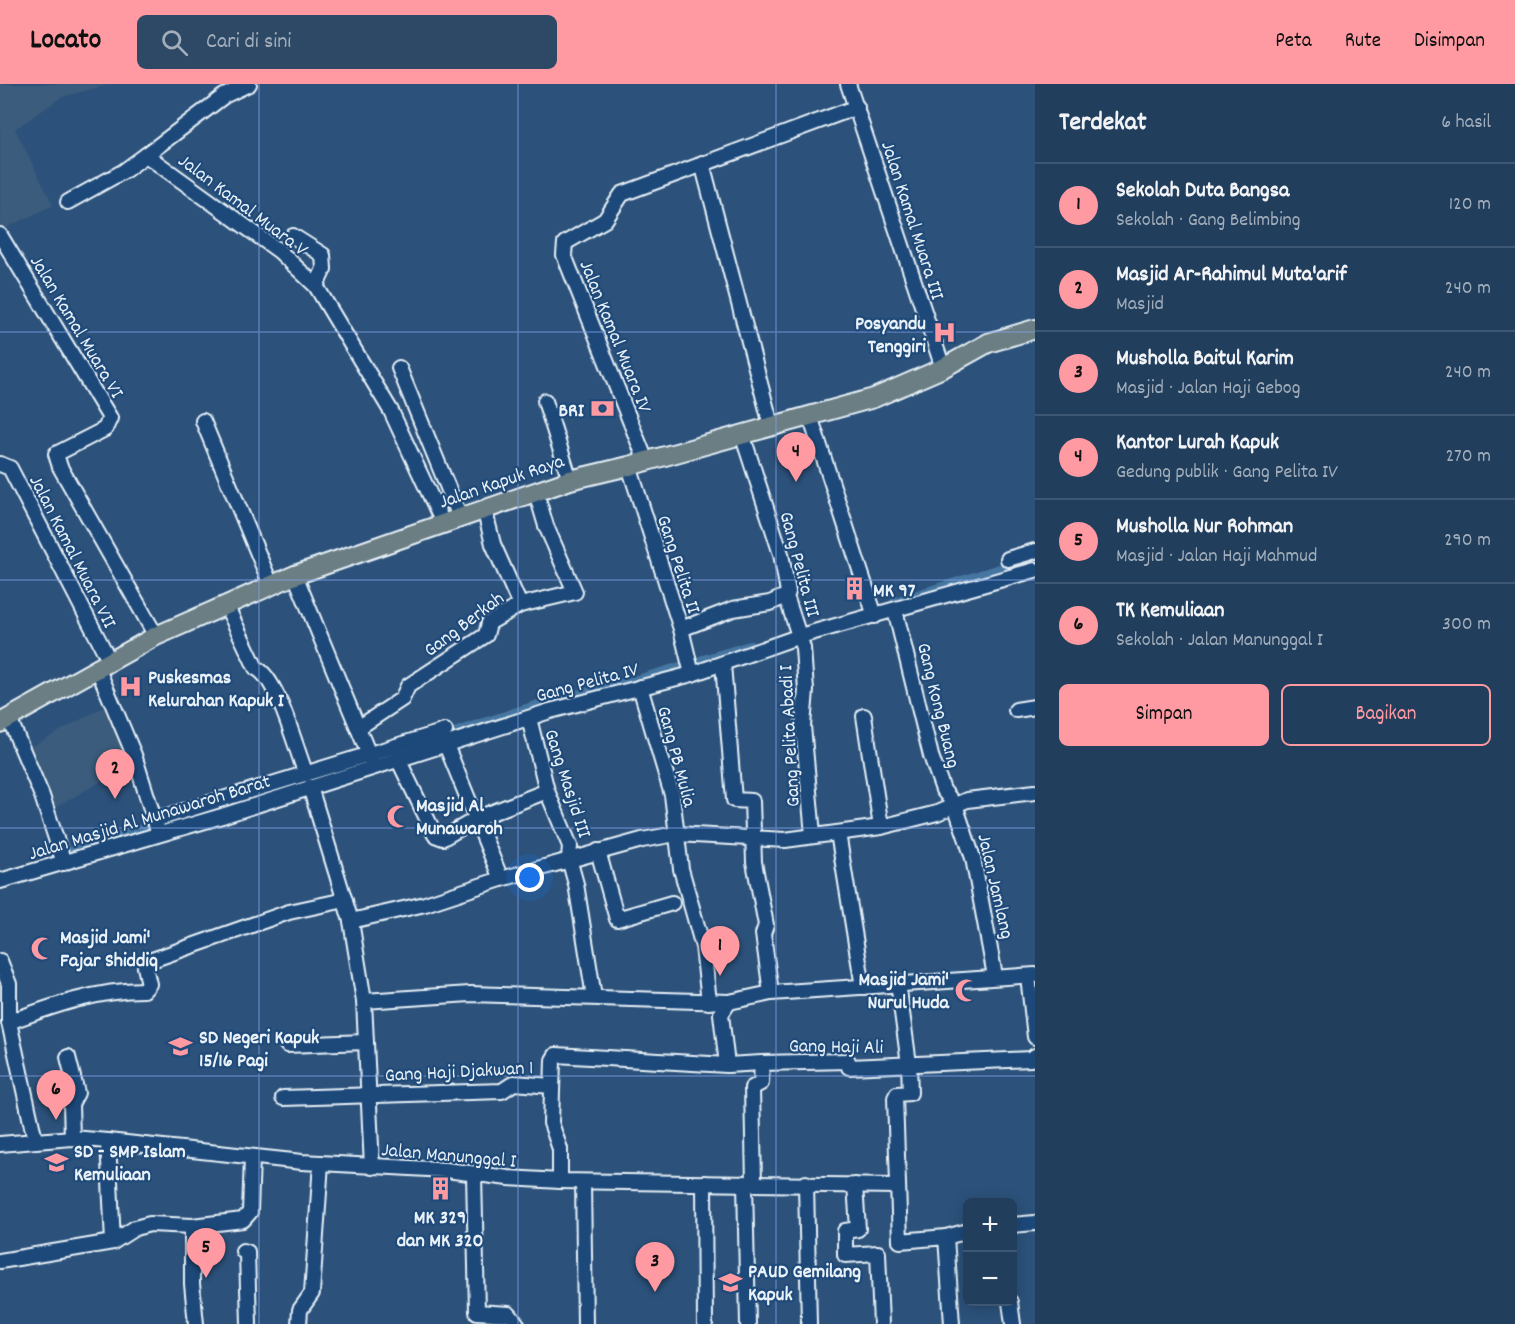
<!DOCTYPE html>
<html lang="id">
<head>
<meta charset="utf-8">
<style>
	body { margin:0; font-family:Dekko,sans-serif; background:#2d4965; color:#f1f3f6 }
	.controls { position:absolute; right:18px; bottom:18px; display:grid; overflow:hidden; border-radius:9px; box-shadow:0 3px 15px #0003 }
	.controls button { width:54px; height:54px; display:grid; place-items:center; padding:0; border:0; border-bottom:2px solid #3e5772; background:#213e5c; color:#f1f3f6; font:30px sans-serif }
	.you { position:absolute; left:530px; top:794px; width:21px; height:21px; margin:-15px; border:4px solid #fff; border-radius:50%; background:#1a73e8; box-shadow:0 0 0 9px #1a73e833 }
	.badge { display:grid; place-items:center; width:39px; height:39px; border-radius:50%; background:#ff9aa2; color:#111; font-size:20px; font-weight:700 }
	.pin { position:absolute; translate:-50% -50px; filter:drop-shadow(0 2px 3px #0008) }
	.pin::after { content:''; position:absolute; top:32px; width:21px; height:18px; background:inherit; clip-path:polygon(0 0,100% 0,50% 100%) }
	.list { margin:0; padding:0; list-style:none }
	h2 { display:flex; justify-content:space-between; align-items:center; height:78px; margin:0; padding:0 24px; font-size:26px }
	h2 small { font-size:20px; font-weight:400; color:#a2aebb }
	.list li { display:grid; grid-template-columns:39px 1fr auto; gap:18px; align-items:center; box-sizing:border-box; height:84px; padding:0 24px; border-top:2px solid #3e5772 }
	.list b { display:block; font-size:22px; white-space:nowrap }
	.list p { margin:0; font-size:20px; white-space:nowrap; color:#a2aebb }
	.list em { font-size:20px; font-style:normal; color:#a2aebb }
	.actions { display:flex; gap:12px; padding:18px 24px }
	.actions a { flex:1; padding:14px 0; border:2px solid #ff9aa2; border-radius:9px; text-align:center; font-size:21px; color:#ff9aa2 }
	.actions .main { background:#ff9aa2; color:#111 }
	.icon { flex:none; width:33px; height:33px; fill:none; stroke:currentColor; stroke-width:2; stroke-linecap:round; stroke-linejoin:round }
	.map { position:relative; flex:none; width:1035px; height:1240px; overflow:hidden }
	header { display:flex; align-items:center; gap:36px; box-sizing:border-box; height:84px; padding:0 30px; background:#ff9aa2; color:#111 }
	header strong { font-size:28px }
	nav { display:flex; gap:33px; margin-inline-start:auto; font-size:21px }
	.search { width:420px; height:54px; background:#2d4965; display:flex; align-items:center; gap:15px; box-sizing:border-box; padding:0 21px; border-radius:9px; color:#a2aebb; font-size:22px }
	main { display:flex }
	aside { flex:1; background:#213e5c }
	.map>svg:first-child { display:block }
	.built { fill:#3b5c7c }
	.lines { fill:none; stroke-linecap:round; stroke-linejoin:round }
	.canal { stroke:#4476a1; stroke-width:12 }
	.minor-casing { stroke:#e8f1f8; stroke-width:18 }
	.major-casing { stroke:#e8f1f8; stroke-width:22 }
	.minor { stroke:#1f4a7a; stroke-width:14 }
	.major { stroke:#6b7e84; stroke-width:18 }
	.grid { fill:none; stroke:#82a0e8; stroke-width:1.5; stroke-opacity:0.55 }
	.labels { text-anchor:middle; stroke-width:4.5; stroke-linejoin:round; paint-order:stroke }
	.street-label { font-size:20px; fill:#e8f1f8; stroke:#1f4a7a }
	.poi-label { font-size:20px; font-weight:bold; fill:#e8f1f8; stroke:#1f4a7a; text-anchor:start }
</style>
</head>
<body>
<header>
<strong>Locato</strong>
<div class="search"><svg class="icon" aria-label="search" viewBox="0 0 24 24"><circle cx="10" cy="10" r="6"/><path d="M15 15l6 6"/></svg>Cari di sini</div>
<nav><a>Peta</a><a>Rute</a><a>Disimpan</a></nav>
</header>
<main>
<div class="map">
<svg width="1035" height="1240" viewBox="0 0 1035 1240">
	<rect width="100%" height="100%" fill="#2c527b"/>
	<filter id="ink" filterUnits="userSpaceOnUse"><feTurbulence type="fractalNoise" baseFrequency=".0167" numOctaves="2"/><feDisplacementMap in="SourceGraphic" scale="12" xChannelSelector="R" yChannelSelector="G"/><feConvolveMatrix kernelMatrix="1 2 1 2 8 2 1 2 1" color-interpolation-filters="sRGB"/></filter>
	<g filter="url(#ink)">
		<!-- built -->
		<g class="built">
			<polygon points="0,0 111,0 62,13 15,45 53,121 0,147"/>
			<polygon points="104,623 132,680 54,724 23,667"/>
		</g>
		<g class="lines">
			<!-- canal -->
			<g class="canal">
				<polyline points="896,519 1035,475"/>
				<polyline points="436,656 545,620 641,596 750,563"/>
				<polyline points="273,707 408,665"/>
				<polyline points="55,774 164,739"/>
			</g>
			<defs>
				<g id="minor">
					<polyline points="249,0 224,12 146,71 279,167 316,202 391,327 443,439"/>
					<polyline points="848,0 943,284"/>
					<polyline points="702,79 771,341"/>
					<polyline points="68,118 124,87 146,71"/>
					<polyline points="0,151 110,334 105,345 56,370 60,383 156,552"/>
					<polyline points="293,152 323,171 324,185 316,202"/>
					<polyline points="399,284 460,433"/>
					<polyline points="545,317 570,396"/>
					<polyline points="810,332 875,532"/>
					<polyline points="203,337 271,501"/>
					<polyline points="742,350 781,470 788,508 786,512 803,564 806,606 803,642 813,751"/>
					<polyline points="646,377 564,171 565,159 605,136 622,110 857,23"/>
					<polyline points="0,380 10,384 109,576"/>
					<polyline points="629,382 681,545 692,590"/>
					<polyline points="484,424 493,460 520,521"/>
					<polyline points="1008,475 1035,467"/>
					<polyline points="295,491 372,678"/>
					<path d="M226 521 256 584C278 594 296 666 306 690"/>
					<polyline points="895,526 931,672 943,706 955,721 973,774 995,892"/>
					<polyline points="681,545 733,525 770,519 786,512"/>
					<polyline points="723,580 734,716 752,717 754,778 766,841 763,850 771,909"/>
					<polyline points="97,583 134,671 157,744"/>
					<polyline points="640,603 672,711 681,785 703,863 709,918"/>
					<polyline points="1016,626 1035,623"/>
					<polyline points="864,632 881,743"/>
					<polyline points="9,634 42,712 64,779"/>
					<polyline points="529,634 547,707 570,762 569,775 576,800 594,913"/>
					<polyline points="358,644 402,615 408,602 486,551 489,539 520,521 575,508 546,442 536,408"/>
					<polyline points="446,661 501,795"/>
					<polyline points="398,675 435,751 443,754 478,734 547,707"/>
					<polyline points="310,703 351,837 364,917 372,1083"/>
					<polyline points="154,736 445,647"/>
					<polyline points="838,749 863,903"/>
					<polyline points="598,767 617,835 672,819"/>
					<polyline points="0,797 222,732 550,627 692,590 800,552 1035,486"/>
					<polyline points="351,837 425,820 501,795 642,756 676,750 785,756 881,743 937,729 967,716 1035,708"/>
					<polyline points="0,877 9,900 9,938"/>
					<polyline points="1028,892 1035,953"/>
					<polyline points="898,899 909,980 910,1009 897,1010 895,1014 900,1157 946,1153 952,1240"/>
					<polyline points="364,917 470,910 729,918 771,909 1035,891"/>
					<polyline points="729,918 721,930 727,981 762,979 761,999 752,1004 754,1099"/>
					<polyline points="287,961 366,958"/>
					<polyline points="68,973 77,1009 71,1020 72,1054"/>
					<polyline points="762,979 848,977 849,983 1031,975 1035,972"/>
					<polyline points="283,1014 502,1007 514,999 552,1002"/>
					<path d="M35 1056 9 938C52 922 97 906 144 906L149 900 145 883 149 877 289 828 345 816"/>
					<polyline points="108,1057 113,1158"/>
					<polyline points="0,1060 72,1054 108,1057 302,1078 446,1086 508,1094 560,1097 897,1102"/>
					<polyline points="474,1090 477,1228 509,1230 517,1240"/>
					<polyline points="560,1097 560,1065 551,1039 553,976 556,971 727,981"/>
					<polyline points="583,1098 585,1240"/>
					<polyline points="704,1099 705,1240"/>
					<polyline points="745,1099 748,1240"/>
					<polyline points="806,1099 809,1240"/>
					<polyline points="855,1101 858,1145 845,1147 845,1171 878,1169 881,1240"/>
					<polyline points="1012,1141 1035,1139"/>
					<polyline points="192,1142 192,1200 196,1240"/>
					<polyline points="946,1153 968,1147"/>
					<polyline points="243,1167 247,1168 249,1240"/>
					<polyline points="0,1177 113,1158 135,1144 150,1140 192,1142 243,1136 250,1128 252,1073"/>
					<polyline points="1010,1218 1013,1240"/>
					<polyline points="299,1240 300,1226 312,1209 321,1079"/>
				</g>
				<polyline id="major" points="0,639 156,552 295,491 570,396 629,382 874,314 943,284 988,259 1035,245"/>
			</defs>
			<!-- minor casing -->
			<use href="#minor" class="minor-casing"/>
			<!-- major casing -->
			<use href="#major" class="major-casing"/>
			<!-- minor -->
			<use href="#minor" class="minor"/>
			<!-- major -->
			<use href="#major" class="major"/>
		</g>
	</g>
	<!-- grid -->
	<path class="grid" d="M259 0V1240M518 0V1240M776 0V1240M0 248H1035M0 496H1035M0 744H1035M0 992H1035"/>
	<!-- icons -->
	<defs>
		<symbol id="hospital-bare" viewBox="-9 -9 18 18"><path d="M-5-5h3v3.5h4V-5h3V5h-3V1.5h-4V5h-3Z" fill="#ff9aa2" stroke="#1f4a7a" stroke-width="2.5" paint-order="stroke"/></symbol>
		<symbol id="bank-bare" viewBox="-9 -9 18 18"><path d="M-6-4H6V4H-6ZM0-2.3a2.3 2.3 0 1 0 0 4.6a2.3 2.3 0 1 0 0-4.6Z" fill="#ff9aa2" stroke="#1f4a7a" stroke-width="2.5" paint-order="stroke"/></symbol>
		<symbol id="building-bare" viewBox="-9 -9 18 18"><path d="M-4-6H4V6H1V3H-1V6H-4ZM-2.5-4.3h1.7v1.8h-1.7ZM.8-4.3h1.7v1.8H.8ZM-2.5-1h1.7V.8h-1.7ZM.8-1h1.7V.8H.8Z" fill="#ff9aa2" stroke="#1f4a7a" stroke-width="2.5" paint-order="stroke"/></symbol>
		<symbol id="mosque-bare" viewBox="-9 -9 18 18"><path d="M3.5-4.9A6 6 0 1 0 3.5 4.9A5 5 0 1 1 3.5-4.9Z" fill="#ff9aa2" stroke="#1f4a7a" stroke-width="2.5" paint-order="stroke"/></symbol>
		<symbol id="school-bare" viewBox="-9 -9 18 18"><path d="M0-5L7-2L0 1L-7-2ZM-4 1L0 2.5L4 1V4Q0 6-4 4Z" fill="#ff9aa2" stroke="#1f4a7a" stroke-width="2.5" paint-order="stroke"/></symbol>
	</defs>
	<g fill-rule="evenodd">
		<use href="#hospital-bare" x="928" y="232" width="33" height="33"/>
		<use href="#bank-bare" x="586" y="308" width="33" height="33"/>
		<use href="#building-bare" x="838" y="488" width="33" height="33"/>
		<use href="#hospital-bare" x="114" y="586" width="33" height="33"/>
		<use href="#mosque-bare" x="382" y="716" width="33" height="33"/>
		<use href="#mosque-bare" x="26" y="848" width="33" height="33"/>
		<use href="#mosque-bare" x="950" y="890" width="33" height="33"/>
		<use href="#school-bare" x="164" y="946" width="33" height="33"/>
		<use href="#school-bare" x="40" y="1062" width="33" height="33"/>
		<use href="#building-bare" x="424" y="1088" width="33" height="33"/>
		<use href="#school-bare" x="714" y="1182" width="33" height="33"/>
	</g>
	<g class="labels">
		<!-- street labels -->
		<g class="street-label">
			<text transform="translate(244 120) rotate(37)" y="7">Jalan Kamal Muara V</text>
			<text transform="translate(914 136) rotate(72)" y="7">Jalan Kamal Muara III</text>
			<text transform="translate(78 242) rotate(59)" y="7">Jalan Kamal Muara VI</text>
			<text transform="translate(617 252) rotate(68)" y="7">Jalan Kamal Muara IV</text>
			<text transform="translate(501 396) rotate(-19)" y="7">Jalan Kapuk Raya</text>
			<text transform="translate(74 467) rotate(63)" y="7">Jalan Kamal Muara VII</text>
			<text transform="translate(680 480) rotate(72)" y="7">Gang Pelita II</text>
			<text transform="translate(801 480) rotate(75)" y="7">Gang Pelita III</text>
			<text transform="translate(463 539) rotate(-37)" y="7">Gang Berkah</text>
			<text transform="translate(587 597) rotate(-15)" y="7">Gang Pelita IV</text>
			<text transform="translate(940 621) rotate(76)" y="7">Gang Kong Buang</text>
			<text transform="translate(788 652) rotate(-93)" y="7">Gang Pelita Abadi I</text>
			<text transform="translate(678 672) rotate(75)" y="7">Gang PB Mulia</text>
			<text transform="translate(569 699) rotate(72)" y="7">Gang Masjid III</text>
			<text transform="translate(149 732) rotate(-17)" y="7">Jalan Masjid Al Munawaroh Barat</text>
			<text transform="translate(997 802) rotate(77)" y="7">Jalan Jamlang</text>
			<text transform="translate(836 961) rotate(1)" y="7">Gang Haji Ali</text>
			<text transform="translate(459 986) rotate(-3)" y="7">Gang Haji Djakwan 1</text>
			<text transform="translate(449 1070) rotate(5)" y="7">Jalan Manunggal I</text>
		</g>
		<!-- poi labels -->
		<g class="poi-label">
			<text x="926" y="245" text-anchor="end">Posyandu<tspan x="926" dy="23">Tenggiri</tspan></text>
			<text x="584" y="332" text-anchor="end">BRI</text>
			<text x="873" y="512">MK 97</text>
			<text x="148" y="599">Puskesmas<tspan x="148" dy="23">Kelurahan Kapuk I</tspan></text>
			<text x="416" y="727">Masjid Al<tspan x="416" dy="23">Munawaroh</tspan></text>
			<text x="60" y="859">Masjid Jami'<tspan x="60" dy="23">Fajar Shiddiq</tspan></text>
			<text x="949" y="901" text-anchor="end">Masjid Jami'<tspan x="949" dy="23">Nurul Huda</tspan></text>
			<text x="199" y="959">SD Negeri Kapuk<tspan x="199" dy="23">15/16 Pagi</tspan></text>
			<text x="74" y="1073">SD - SMP Islam<tspan x="74" dy="23">Kemuliaan</tspan></text>
			<text x="440" y="1139" text-anchor="middle">MK 329<tspan x="440" dy="23">dan MK 320</tspan></text>
			<text x="748" y="1193">PAUD Gemilang<tspan x="748" dy="23">Kapuk</tspan></text>
		</g>
	</g>
</svg>
<div class="controls">
<button>+</button>
<button>−</button>
</div>
<div class="you"></div>
<div class="pin badge" style="left:720px;top:892px">1</div>
<div class="pin badge" style="left:115px;top:715px">2</div>
<div class="pin badge" style="left:655px;top:1208px">3</div>
<div class="pin badge" style="left:796px;top:398px">4</div>
<div class="pin badge" style="left:206px;top:1194px">5</div>
<div class="pin badge" style="left:56px;top:1036px">6</div>
</div>
<aside>
<h2>Terdekat<small>6 hasil</small></h2>
<ul class="list">
<li><span class="badge">1</span><div><b>Sekolah Duta Bangsa</b><p>Sekolah · Gang Belimbing</p></div><em>120 m</em></li>
<li><span class="badge">2</span><div><b>Masjid Ar-Rahimul Muta'arif</b><p>Masjid</p></div><em>240 m</em></li>
<li><span class="badge">3</span><div><b>Musholla Baitul Karim</b><p>Masjid · Jalan Haji Gebog</p></div><em>240 m</em></li>
<li><span class="badge">4</span><div><b>Kantor Lurah Kapuk</b><p>Gedung publik · Gang Pelita IV</p></div><em>270 m</em></li>
<li><span class="badge">5</span><div><b>Musholla Nur Rohman</b><p>Masjid · Jalan Haji Mahmud</p></div><em>290 m</em></li>
<li><span class="badge">6</span><div><b>TK Kemuliaan</b><p>Sekolah · Jalan Manunggal I</p></div><em>300 m</em></li>
</ul>
<div class="actions"><a class="main">Simpan</a><a>Bagikan</a></div>
</aside>
</main>
</body>
</html>
